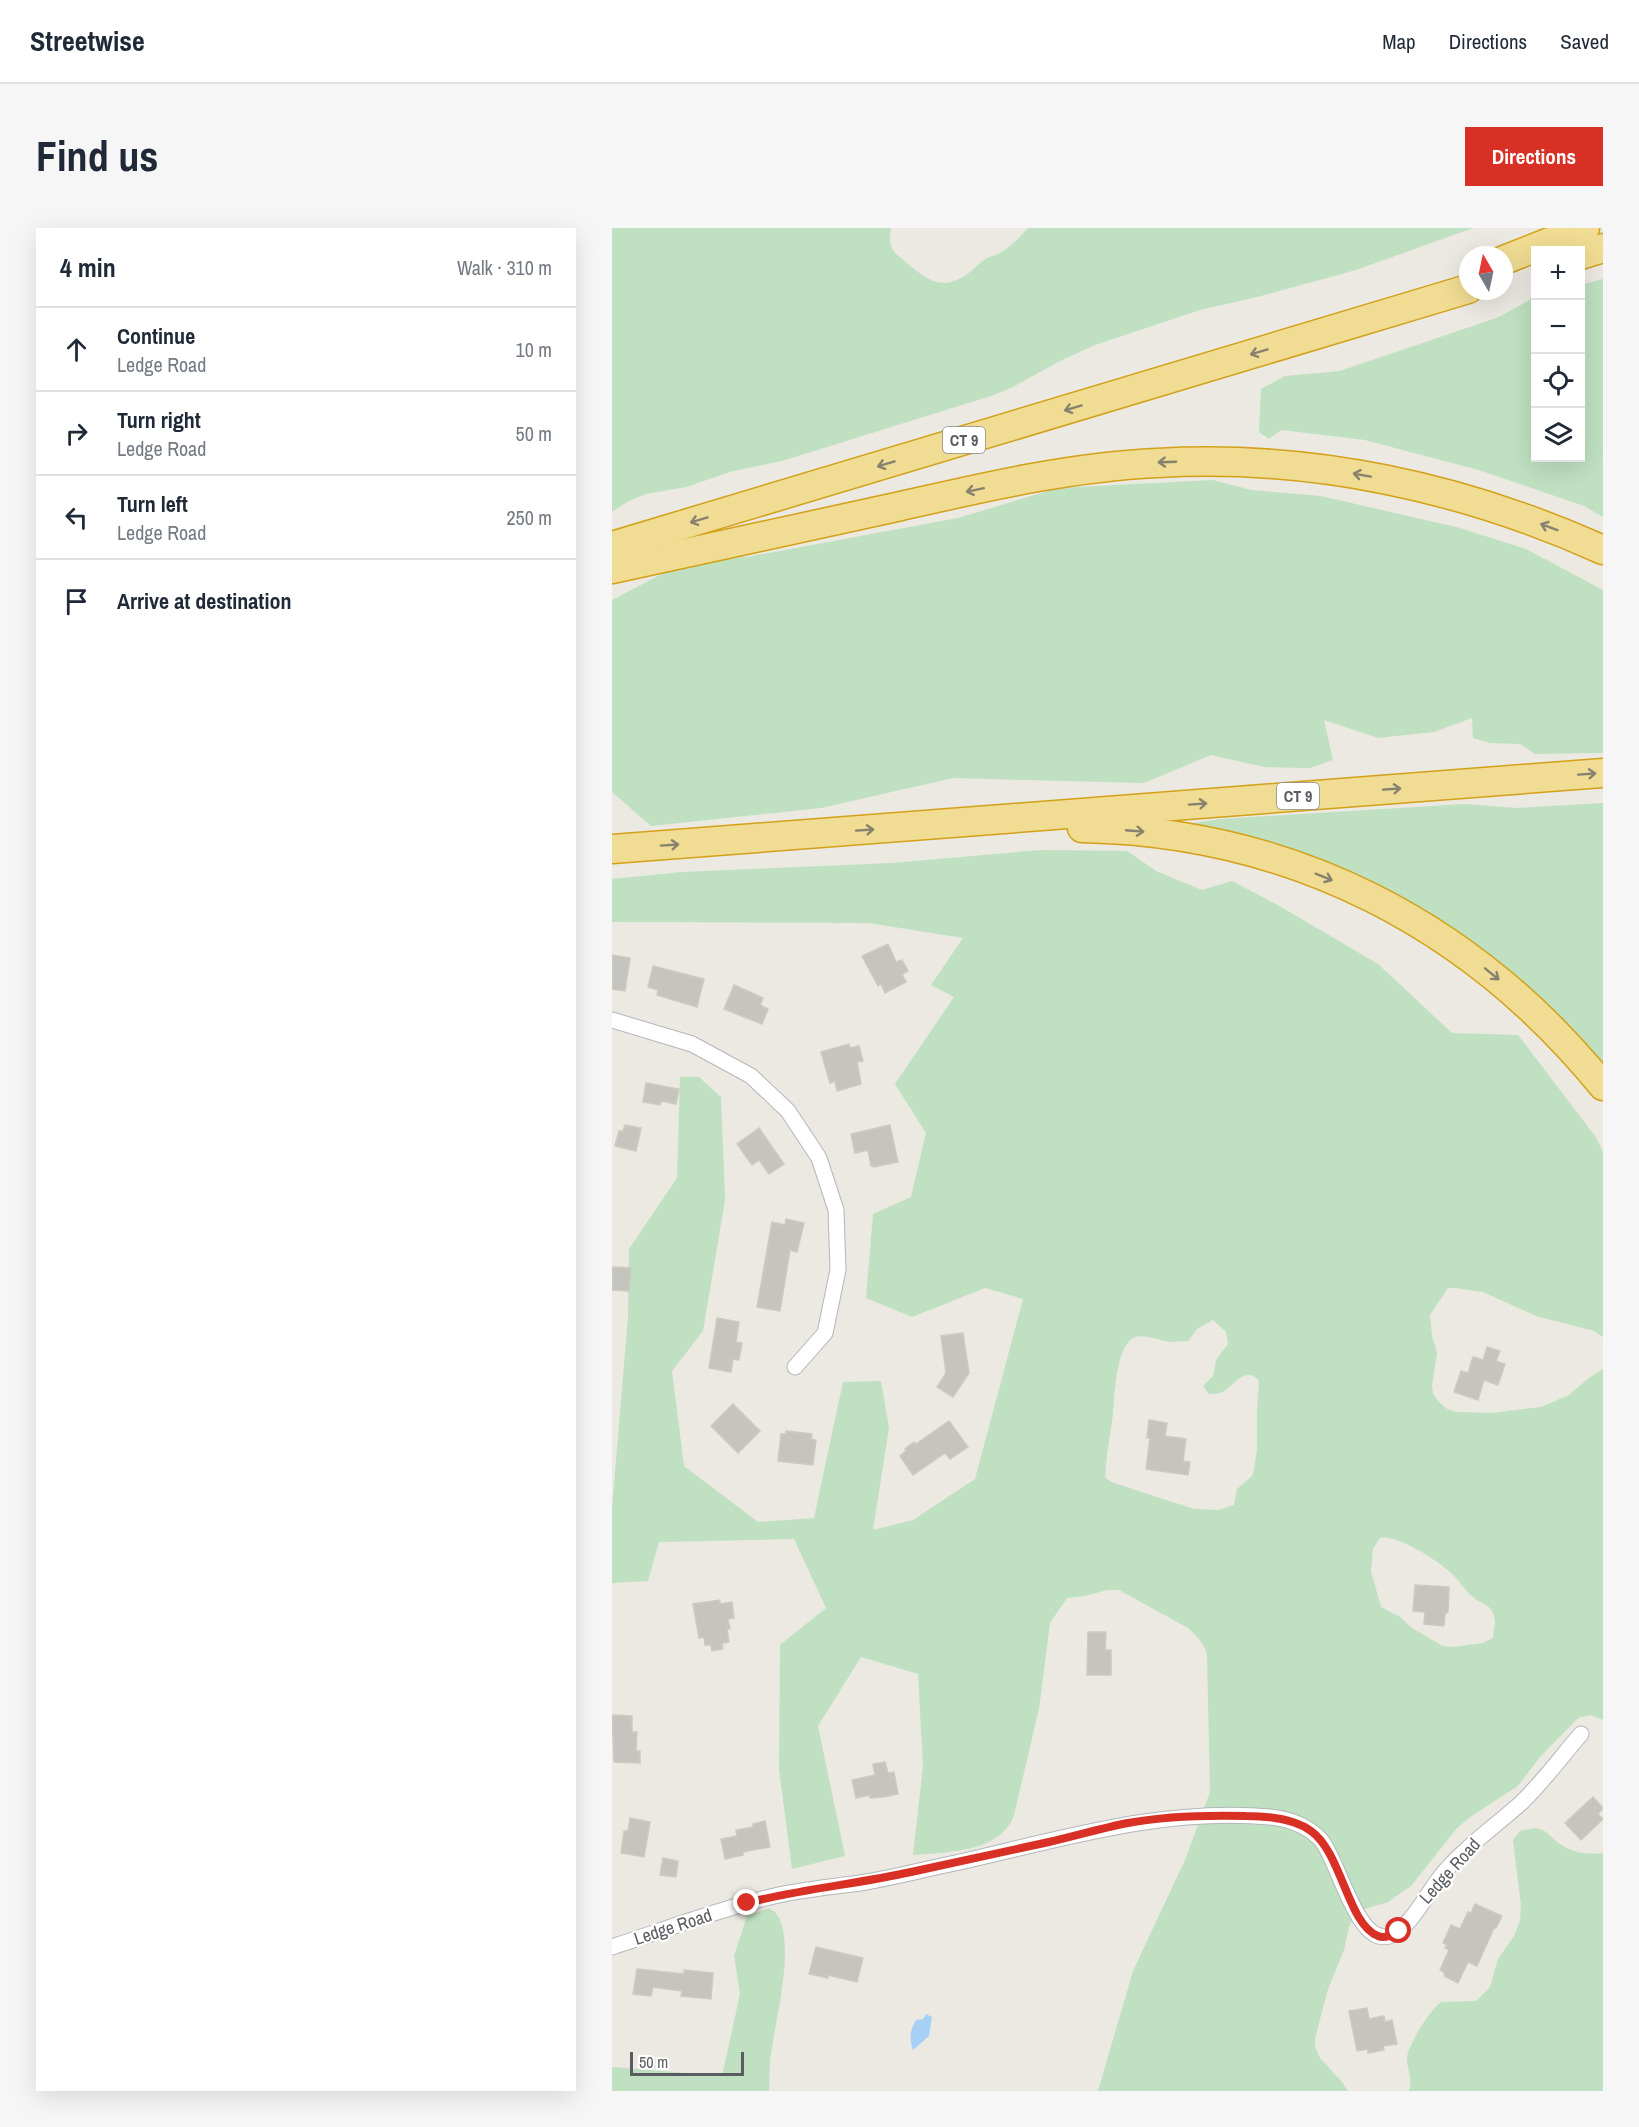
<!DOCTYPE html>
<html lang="en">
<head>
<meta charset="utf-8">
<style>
	body { margin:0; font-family:"Archivo Narrow",sans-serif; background:#f6f6f7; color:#1f2937 }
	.controls { position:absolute; right:18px; top:18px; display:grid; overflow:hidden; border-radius:0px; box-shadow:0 6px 24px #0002 }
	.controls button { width:54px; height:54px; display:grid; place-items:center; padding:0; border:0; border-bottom:2px solid #e0e1e3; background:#fff; color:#1f2937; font:30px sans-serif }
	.compass { position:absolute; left:847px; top:18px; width:54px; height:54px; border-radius:50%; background:#fff; box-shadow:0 6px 24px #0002; rotate:351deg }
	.scale { position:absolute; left:18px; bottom:15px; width:114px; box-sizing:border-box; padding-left:6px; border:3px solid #595c60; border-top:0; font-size:16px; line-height:21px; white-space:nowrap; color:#595c60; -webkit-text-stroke:4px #fff; paint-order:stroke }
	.stop { position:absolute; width:18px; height:18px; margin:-14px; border:4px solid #d93025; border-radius:50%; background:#fff }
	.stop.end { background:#d93025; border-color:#fff; box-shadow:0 2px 6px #0008 }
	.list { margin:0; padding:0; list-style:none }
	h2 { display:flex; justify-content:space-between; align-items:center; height:78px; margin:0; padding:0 24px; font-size:26px }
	h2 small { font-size:20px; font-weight:400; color:#747a83 }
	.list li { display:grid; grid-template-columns:39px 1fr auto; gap:18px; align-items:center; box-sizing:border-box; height:84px; padding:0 24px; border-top:2px solid #e0e1e3 }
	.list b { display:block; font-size:22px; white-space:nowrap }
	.list p { margin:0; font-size:20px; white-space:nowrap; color:#747a83 }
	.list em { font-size:20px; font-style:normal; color:#747a83 }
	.icon { flex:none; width:33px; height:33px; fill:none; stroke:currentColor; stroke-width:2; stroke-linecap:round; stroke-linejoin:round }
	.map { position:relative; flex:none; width:991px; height:1863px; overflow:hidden; border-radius:0px }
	header { display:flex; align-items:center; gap:36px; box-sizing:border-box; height:84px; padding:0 30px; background:#fff; border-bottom:2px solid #e0e1e3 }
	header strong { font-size:28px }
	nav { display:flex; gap:33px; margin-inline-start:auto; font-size:21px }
	.intro { display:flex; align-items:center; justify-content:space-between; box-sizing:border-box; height:144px; padding:0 36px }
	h1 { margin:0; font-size:42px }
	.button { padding:15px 27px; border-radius:0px; background:#d93025; color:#fff; font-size:21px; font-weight:700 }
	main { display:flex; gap:36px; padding:0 36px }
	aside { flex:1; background:#fff; border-radius:0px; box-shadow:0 6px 24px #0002 }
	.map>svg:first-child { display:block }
	.green { fill:#bfe0c1; fill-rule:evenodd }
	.water { fill:#a6d0f5 }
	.building { fill:#c6c4be; stroke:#cecac0; stroke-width:1.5 }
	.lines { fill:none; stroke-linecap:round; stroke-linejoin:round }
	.street-casing { stroke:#b3b6ba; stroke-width:17 }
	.highway-casing { stroke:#d3a018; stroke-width:31 }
	.street { stroke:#fff; stroke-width:15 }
	.highway { stroke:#f0dc92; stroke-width:28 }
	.oneway { stroke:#86826f }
	.route { stroke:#d93025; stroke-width:8 }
	.labels { text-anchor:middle; stroke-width:4.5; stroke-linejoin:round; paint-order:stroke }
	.shield { fill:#fff; stroke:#8b8d90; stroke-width:1.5 }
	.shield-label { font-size:16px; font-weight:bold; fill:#595c60 }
	.street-label { font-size:18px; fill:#595c60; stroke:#fff }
</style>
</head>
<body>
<header>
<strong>Streetwise</strong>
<nav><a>Map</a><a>Directions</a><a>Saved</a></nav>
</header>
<div class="intro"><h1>Find us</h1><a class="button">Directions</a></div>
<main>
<aside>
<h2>4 min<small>Walk · 310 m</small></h2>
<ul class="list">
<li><svg class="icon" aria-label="ahead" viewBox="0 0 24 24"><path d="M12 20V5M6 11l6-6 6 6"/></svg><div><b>Continue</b><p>Ledge Road</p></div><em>10 m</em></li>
<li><svg class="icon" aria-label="right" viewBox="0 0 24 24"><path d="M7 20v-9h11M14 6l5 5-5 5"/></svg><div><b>Turn right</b><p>Ledge Road</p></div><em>50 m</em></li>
<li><svg class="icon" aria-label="left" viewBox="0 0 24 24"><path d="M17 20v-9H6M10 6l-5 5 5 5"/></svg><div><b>Turn left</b><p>Ledge Road</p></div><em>250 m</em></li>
<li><svg class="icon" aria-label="arrive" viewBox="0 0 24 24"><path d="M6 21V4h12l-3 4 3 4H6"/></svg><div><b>Arrive at destination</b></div></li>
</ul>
</aside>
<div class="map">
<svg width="991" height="1863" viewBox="0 0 991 1863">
	<rect width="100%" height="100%" fill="#ebe9e1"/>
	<!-- green -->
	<g class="green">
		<path d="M0 0H279C276 20 279 22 295 35 314 51 328 63 353 48 361 42 367 35 375 30 379 28 384 28 388 25 399 19 408 9 416 0H861L744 42 649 68 588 82 483 117 446 134 401 159 382 167 170 233 121 243 74 259 34 266 15 274 0 284Z"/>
		<polygon points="991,51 991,289 972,278 870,243 753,212 669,202 657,211 647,204 649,161 673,148 728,143 887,89 923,69 924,230 969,230 969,57"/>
		<polygon points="601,252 639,262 709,268 848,300 914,321 991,362 991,525 923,526 908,516 878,515 861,510 860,490 822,504 766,510 712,492 721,532 698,540 652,539 599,527 532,555 341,550 209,580 39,598 0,564 0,372 65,338 140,328 346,290 446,260"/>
		<polygon points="991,575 991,844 861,718 581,602 581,595 609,591 852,576 904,580"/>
		<path d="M428 622 515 623 544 643 590 662 620 653 664 676 766 736 840 805 906 807 983 908 991 924V1109L982 1103 924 1088 871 1064 844 1060H836L818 1087 820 1108 825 1125 820 1158 821 1166 827 1174 835 1181 845 1184 879 1185 929 1179 957 1167 978 1149 991 1141V1492L979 1487 966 1490 928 1529 906 1558 861 1587 845 1600 799 1658 776 1674 753 1681 742 1688 737 1699 732 1722 716 1761 703 1810V1819L708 1830 730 1854 736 1863H486L521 1743 573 1632 598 1564 595 1427C593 1416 584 1407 576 1400L507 1362H495L473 1368 455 1370 438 1395 427 1481 402 1587C389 1625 334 1624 301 1627L311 1538 306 1446 249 1429 206 1498 233 1628 180 1641 167 1541 168 1417 214 1380 182 1311 47 1314 36 1353 0 1355V1280L16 1090 17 1021 65 950 68 849H87L109 869 113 972 91 1103 60 1143 72 1238 146 1294 202 1290 231 1154 269 1153 277 1200 261 1302 301 1292 363 1251 411 1071 373 1060 300 1089 254 1070 261 986 299 969 314 905 283 856 342 769 319 757 351 710 257 695 0 694V651L70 644 280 635ZM601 1092 614 1104 616 1116 604 1132 601 1148 591 1158 597 1166C601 1166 608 1166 612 1163 623 1156 634 1137 647 1153L645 1182V1221L642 1242 640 1248 625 1261 622 1277 607 1282 582 1281 499 1254 493 1249C494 1230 497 1212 500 1194 503 1174 502 1121 521 1110 531 1105 547 1112 557 1114 563 1114 570 1113 576 1113L585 1101ZM768 1310C785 1306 830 1335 842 1348 849 1354 853 1363 861 1369 867 1375 875 1375 880 1383 885 1393 882 1399 881 1410L871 1415 841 1419 831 1418 800 1400 788 1389 769 1379 759 1343 761 1321Z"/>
		<path d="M923 1600C936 1602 938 1609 948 1616 961 1625 976 1627 991 1625V1863H797C801 1850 795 1842 795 1830 795 1819 820 1778 830 1774L864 1773 878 1759 886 1731 902 1708 908 1693 909 1677 901 1612 908 1603Z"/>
		<path d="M157 1680C190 1695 162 1798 159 1826 157 1838 158 1851 157 1863H0V1839L110 1848 128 1766 122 1728 135 1688Z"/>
	</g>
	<!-- water -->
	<path class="water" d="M314 1786 320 1789 317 1808 301 1822C297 1811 298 1802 304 1792L311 1791Z"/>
	<!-- building -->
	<g class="building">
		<polygon points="276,716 284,734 290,732 296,743 290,746 294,754 273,765 269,756 266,758 250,728"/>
		<polygon points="0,727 18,730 13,763 0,761"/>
		<polygon points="41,738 92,751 85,779 45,767 46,762 36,759"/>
		<polygon points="122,757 151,770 148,777 156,781 150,796 112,781"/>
		<polygon points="237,816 238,820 247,818 251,833 245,834 249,856 225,863 223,853 218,855 209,824"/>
		<polygon points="34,855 67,861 64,876 49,873 48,877 31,874"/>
		<polygon points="13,897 29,900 24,923 3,918 7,903 11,903"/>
		<polygon points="278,897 286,934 262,939 259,938 256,922 243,925 239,906"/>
		<polygon points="147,900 172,936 157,946 147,932 140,937 125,916"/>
		<polygon points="174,991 192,995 185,1024 178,1022 168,1083 145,1079 160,994 173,997"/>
		<polygon points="0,1039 19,1040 17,1063 0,1062"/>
		<polygon points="105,1090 127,1094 124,1114 130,1115 127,1132 121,1131 119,1144 97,1140"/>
		<polygon points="351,1105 357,1145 341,1169 325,1159 334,1145 329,1108"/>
		<polygon points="875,1119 888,1123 884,1133 893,1136 886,1157 872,1152 866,1172 842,1164 849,1143 856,1145 861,1129 871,1132"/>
		<polygon points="121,1176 148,1203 126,1225 99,1198"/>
		<polygon points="537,1192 555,1195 553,1208 574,1211 571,1233 578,1234 576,1247 534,1241 538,1210 535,1210"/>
		<polygon points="337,1193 356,1219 338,1231 333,1225 301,1247 288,1228 294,1223 293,1221 302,1214 304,1216"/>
		<polygon points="174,1203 200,1206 199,1211 204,1212 201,1237 166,1233 169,1206 174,1206"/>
		<polygon points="803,1357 837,1359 836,1384 833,1386 832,1398 812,1396 813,1384 801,1383"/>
		<polygon points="108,1372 108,1376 120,1374 122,1390 116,1391 118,1401 115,1401 117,1414 110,1415 111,1421 100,1423 99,1417 93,1417 92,1409 87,1410 81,1376"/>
		<polygon points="476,1404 494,1404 493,1422 499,1422 499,1447 475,1447"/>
		<polygon points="0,1487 20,1488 20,1504 25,1504 24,1523 28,1523 28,1535 2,1534"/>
		<polygon points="273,1534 276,1545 282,1544 286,1566 271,1569 258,1570 258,1567 244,1570 240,1552 263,1547 261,1536"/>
		<polygon points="981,1569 991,1580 986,1586 991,1591 969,1612 953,1595"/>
		<polygon points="18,1590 38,1594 32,1629 9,1625 12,1603 16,1603"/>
		<polygon points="153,1593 158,1619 131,1624 131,1627 113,1631 109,1611 125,1608 124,1602 141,1599 141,1596"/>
		<polygon points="51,1630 66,1633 64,1649 48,1647"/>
		<polygon points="863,1676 890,1688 884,1700 882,1700 865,1738 856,1734 846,1755 832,1748 833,1745 828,1742 837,1722 833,1720 835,1717 831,1715 839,1697 848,1701 856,1684 859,1685"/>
		<polygon points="204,1719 251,1730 245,1754 216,1747 216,1750 197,1746"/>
		<polygon points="25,1741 72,1746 72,1742 101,1745 99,1771 69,1768 70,1763 41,1759 39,1768 21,1766"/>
		<polygon points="755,1780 757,1791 772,1788 773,1794 780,1792 785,1816 771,1818 772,1822 756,1825 756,1821 745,1823 737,1783"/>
	</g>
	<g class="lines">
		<defs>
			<g id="street">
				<polyline points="0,792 80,816 139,848 176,883 207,930 224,982 226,1042 213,1105 183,1139"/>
				<path d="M0 1719C52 1702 104 1682 158 1669 189 1661 222 1659 254 1654 284 1649 313 1641 343 1635 446 1612 551 1579 658 1589 677 1591 696 1598 709 1612 726 1631 745 1718 777 1708 797 1702 816 1664 829 1648 852 1620 882 1599 909 1575 931 1554 949 1529 969 1506"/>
			</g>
			<g id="highway">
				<polyline points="969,27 991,20"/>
				<polyline points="892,32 973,0"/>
				<polyline points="0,318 856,61"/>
				<path d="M0 341C96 320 193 299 289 278 373 259 458 239 545 235 699 226 851 259 991 322"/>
				<path d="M470 600C680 604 859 696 991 858"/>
				<polyline points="0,621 991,545"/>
			</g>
		</defs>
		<!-- street casing -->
		<use href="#street" class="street-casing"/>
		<!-- highway casing -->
		<use href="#highway" class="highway-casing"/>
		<!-- street -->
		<use href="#street" class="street"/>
		<!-- highway -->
		<use href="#highway" class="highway"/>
	</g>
	<!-- one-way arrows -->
	<defs><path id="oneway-shaft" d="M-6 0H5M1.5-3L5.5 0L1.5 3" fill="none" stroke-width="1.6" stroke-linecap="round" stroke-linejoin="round" transform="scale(1.5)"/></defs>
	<g class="oneway">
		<use href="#oneway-shaft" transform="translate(647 124) rotate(163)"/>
		<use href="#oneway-shaft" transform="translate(461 180) rotate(163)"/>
		<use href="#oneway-shaft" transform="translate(555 234) rotate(178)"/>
		<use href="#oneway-shaft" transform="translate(274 236) rotate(163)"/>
		<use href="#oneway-shaft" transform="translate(750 247) rotate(-170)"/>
		<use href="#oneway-shaft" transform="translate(363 262) rotate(168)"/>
		<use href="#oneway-shaft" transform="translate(87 292) rotate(163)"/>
		<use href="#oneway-shaft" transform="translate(937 299) rotate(-159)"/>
		<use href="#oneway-shaft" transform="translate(975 546) rotate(-4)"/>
		<use href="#oneway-shaft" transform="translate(780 561) rotate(-4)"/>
		<use href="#oneway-shaft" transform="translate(586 576) rotate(-4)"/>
		<use href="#oneway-shaft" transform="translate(253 602) rotate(-4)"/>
		<use href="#oneway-shaft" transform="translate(523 603) rotate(5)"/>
		<use href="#oneway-shaft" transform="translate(58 617) rotate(-4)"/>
		<use href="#oneway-shaft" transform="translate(712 649) rotate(22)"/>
		<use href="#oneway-shaft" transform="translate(880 746) rotate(39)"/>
	</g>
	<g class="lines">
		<!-- route -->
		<path class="route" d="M135 1675C189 1661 245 1656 299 1644 345 1634 391 1624 437 1614 463 1608 490 1600 516 1595 554 1588 595 1587 634 1588 655 1588 681 1590 699 1603 730 1625 736 1697 766 1708 773 1711 780 1707 787 1703"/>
	</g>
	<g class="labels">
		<!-- shield labels -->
		<g class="shield">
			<rect x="331" y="199" width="42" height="26" rx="4.5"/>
			<rect x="665" y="555" width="42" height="26" rx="4.5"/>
		</g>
		<g class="shield-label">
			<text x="352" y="218">CT 9</text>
			<text x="686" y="574">CT 9</text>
		</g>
		<!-- street labels -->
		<g class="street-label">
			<text transform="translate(838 1643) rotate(-48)" y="6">Ledge Road</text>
			<text transform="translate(61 1699) rotate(-18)" y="6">Ledge Road</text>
		</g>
	</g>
</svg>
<div class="controls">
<button>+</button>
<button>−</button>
<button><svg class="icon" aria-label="locate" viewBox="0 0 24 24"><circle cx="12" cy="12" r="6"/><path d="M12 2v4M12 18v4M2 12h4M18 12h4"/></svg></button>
<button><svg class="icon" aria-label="layers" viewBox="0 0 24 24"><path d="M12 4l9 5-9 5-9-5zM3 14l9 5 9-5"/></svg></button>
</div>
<svg class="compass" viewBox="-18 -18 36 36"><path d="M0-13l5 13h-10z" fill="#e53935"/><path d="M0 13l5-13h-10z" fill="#747a83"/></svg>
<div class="scale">50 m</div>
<div class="stop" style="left:787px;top:1703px"></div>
<div class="stop end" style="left:135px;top:1675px"></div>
</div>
</main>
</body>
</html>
